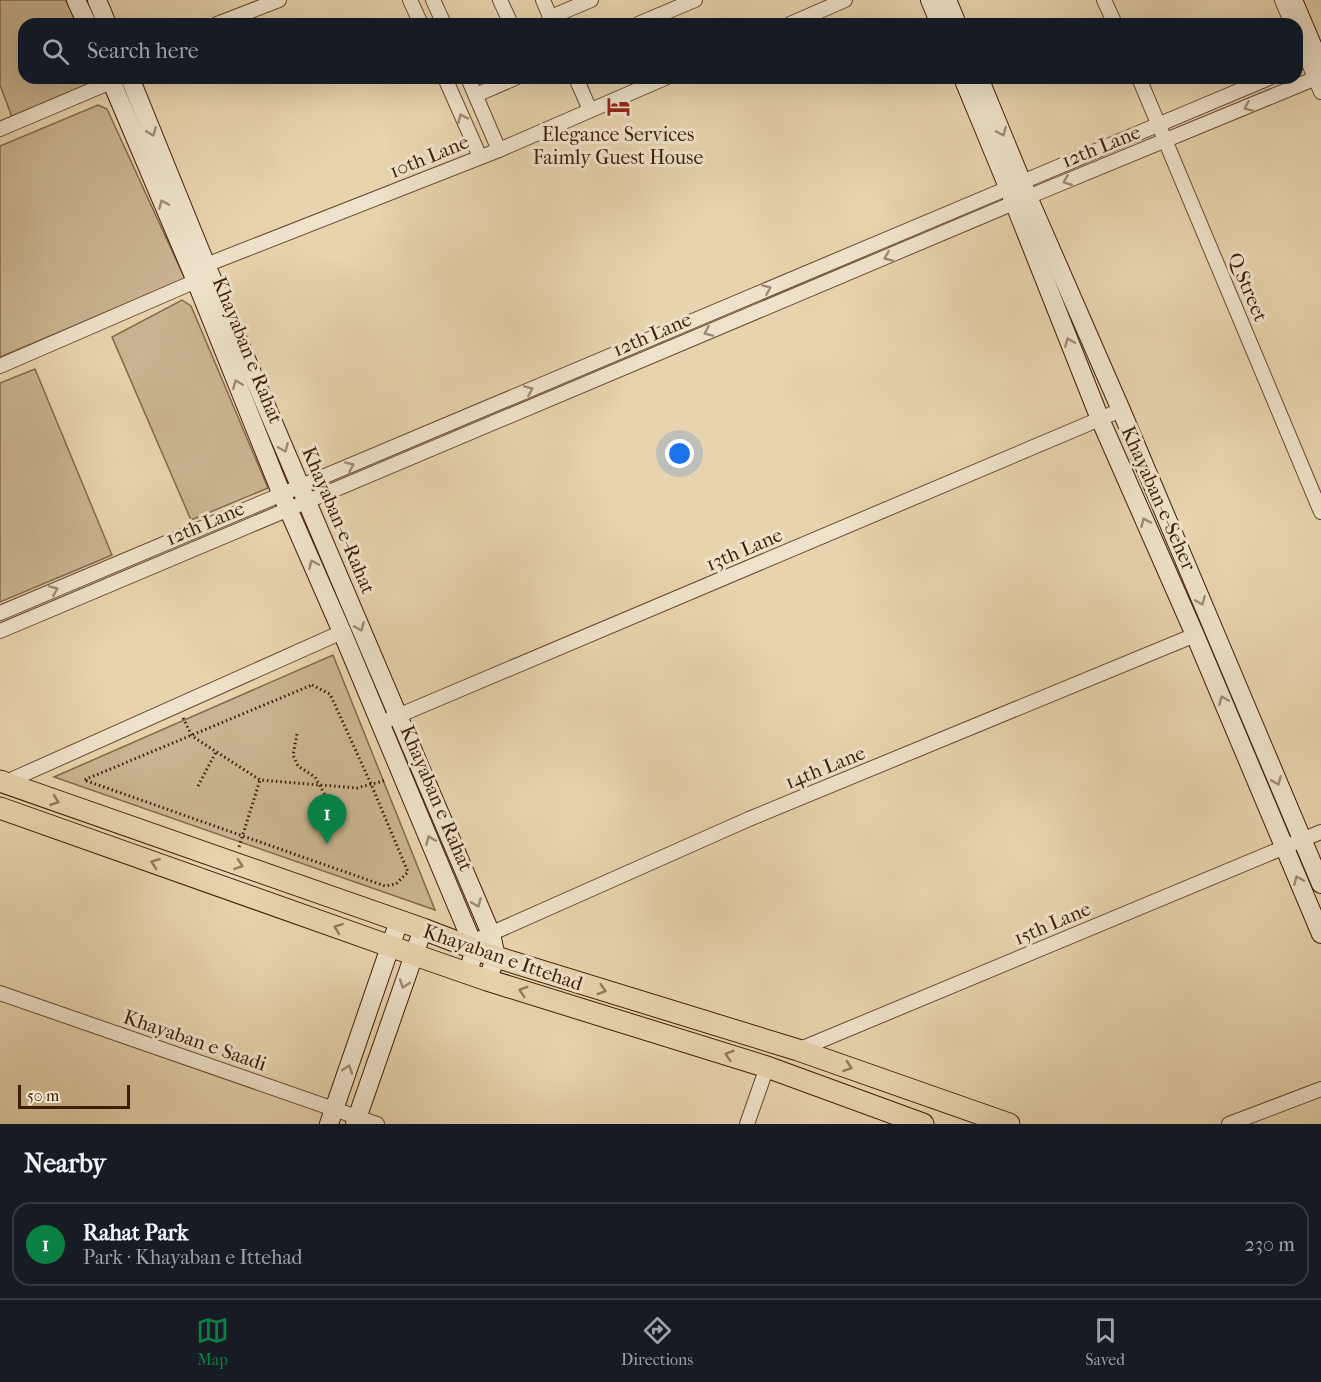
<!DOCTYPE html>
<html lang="en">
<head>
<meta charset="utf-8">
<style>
	body { margin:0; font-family:"IM FELL French Canon",serif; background:#20242c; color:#f1f3f6 }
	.scale { position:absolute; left:18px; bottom:15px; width:112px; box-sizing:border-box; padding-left:6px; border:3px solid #3d1d06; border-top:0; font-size:16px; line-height:21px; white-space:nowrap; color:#3d1d06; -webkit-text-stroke:4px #efe2ca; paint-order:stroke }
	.you { position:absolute; left:680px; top:454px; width:21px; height:21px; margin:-15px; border:4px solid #fff; border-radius:50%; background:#1a73e8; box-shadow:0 0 0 9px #1a73e833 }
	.badge { display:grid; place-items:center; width:39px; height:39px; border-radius:50%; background:#0b8043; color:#fff; font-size:20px; font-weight:700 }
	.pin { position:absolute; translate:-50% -50px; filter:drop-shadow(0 2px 3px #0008) }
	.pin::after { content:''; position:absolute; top:32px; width:21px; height:18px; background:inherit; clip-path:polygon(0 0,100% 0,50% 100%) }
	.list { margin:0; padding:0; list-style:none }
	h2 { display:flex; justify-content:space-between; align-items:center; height:78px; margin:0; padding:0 24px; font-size:26px }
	h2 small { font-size:20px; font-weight:400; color:#9ea1a6 }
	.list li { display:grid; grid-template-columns:39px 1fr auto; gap:18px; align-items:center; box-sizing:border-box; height:84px; margin:0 12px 12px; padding:0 12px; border:2px solid #363941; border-radius:18px }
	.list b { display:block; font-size:22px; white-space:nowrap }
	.list p { margin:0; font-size:20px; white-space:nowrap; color:#9ea1a6 }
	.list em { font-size:20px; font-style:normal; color:#9ea1a6 }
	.icon { flex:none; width:33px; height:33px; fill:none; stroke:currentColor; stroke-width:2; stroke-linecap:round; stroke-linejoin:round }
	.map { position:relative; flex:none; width:1321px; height:1124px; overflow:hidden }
	.search { position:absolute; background:#171b24; box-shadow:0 6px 24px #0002; left:18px; right:18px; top:18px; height:66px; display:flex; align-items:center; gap:15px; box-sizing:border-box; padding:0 21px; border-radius:18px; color:#9ea1a6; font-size:22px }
	.sheet { height:174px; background:#171b24 }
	nav { display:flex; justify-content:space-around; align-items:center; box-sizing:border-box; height:84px; border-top:2px solid #363941; background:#171b24; font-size:16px; color:#9ea1a6 }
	nav a { display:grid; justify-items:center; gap:3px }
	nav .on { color:#0b8043 }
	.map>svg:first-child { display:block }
	.green { fill:#cab491; stroke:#84684c; stroke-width:1.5 }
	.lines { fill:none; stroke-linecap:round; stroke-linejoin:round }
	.street-casing { stroke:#684a30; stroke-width:16 }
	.secondary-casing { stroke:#3d1d06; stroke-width:20 }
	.primary-casing { stroke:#3d1d06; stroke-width:23 }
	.path { stroke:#3d1d06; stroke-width:3; stroke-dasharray:1.5 3; stroke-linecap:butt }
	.street { stroke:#efe2ca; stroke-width:14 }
	.secondary { stroke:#efe2ca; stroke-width:18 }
	.primary { stroke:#e7d3ad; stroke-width:21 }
	.oneway { stroke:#9f8972 }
	.oneway2 { stroke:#92785a }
	.labels { text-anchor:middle; stroke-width:6; stroke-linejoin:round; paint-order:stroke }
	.poi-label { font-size:20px; fill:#3d1d06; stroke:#efe2ca }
	.street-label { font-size:20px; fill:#3d1d06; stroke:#efe2ca }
</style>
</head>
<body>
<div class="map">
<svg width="1321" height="1124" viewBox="0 0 1321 1124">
	<rect width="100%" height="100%" fill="#e7d3ad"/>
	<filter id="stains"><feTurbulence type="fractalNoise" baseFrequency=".00333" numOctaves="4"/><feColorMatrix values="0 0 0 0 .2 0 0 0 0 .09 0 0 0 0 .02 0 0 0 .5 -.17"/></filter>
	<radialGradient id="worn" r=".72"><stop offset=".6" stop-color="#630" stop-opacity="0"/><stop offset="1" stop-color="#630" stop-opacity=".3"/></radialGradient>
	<!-- green -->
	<g class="green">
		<polygon points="0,0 66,0 78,24 24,24 24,78 102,78 103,80 12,117 0,85"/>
		<polygon points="98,105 107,109 185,279 0,357 0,146"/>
		<polygon points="182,300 191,306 268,488 191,520 112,337"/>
		<polygon points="35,369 112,555 0,602 0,383"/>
		<polygon points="333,655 435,910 54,777"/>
	</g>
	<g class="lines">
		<defs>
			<g id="street">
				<polyline points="410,0 421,24"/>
				<polyline points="433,0 444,24"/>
				<polyline points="500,0 511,24"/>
				<polyline points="543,0 553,24"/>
				<polyline points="1104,0 1115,24"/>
				<polyline points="1282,0 1292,24"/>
				<polyline points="551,17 591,0"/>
				<polyline points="217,24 279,0"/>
				<polyline points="638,24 695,0"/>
				<polyline points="790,24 845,0"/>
				<polyline points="1297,35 1321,92"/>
				<polyline points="445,78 480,157"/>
				<polyline points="468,78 499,150"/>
				<polyline points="576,78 590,110"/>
				<polyline points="1139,78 1321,512"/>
				<polyline points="476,95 515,78"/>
				<polyline points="0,129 111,82 114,78"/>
				<polyline points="206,265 499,150 665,78"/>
				<polyline points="0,366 196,281"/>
				<polyline points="0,613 1269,78"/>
				<polyline points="0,631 1028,197 1321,76"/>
				<polyline points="381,723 1121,410"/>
				<polyline points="4,783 342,632"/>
				<polyline points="472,942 749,819 1195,635"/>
				<polyline points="0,993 377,1124"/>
				<polyline points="798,1050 1321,832"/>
				<polyline points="747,1124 767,1067"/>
				<polyline points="1229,1124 1321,1089"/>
			</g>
			<g id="secondary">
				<polyline points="76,0 87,24"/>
				<polyline points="97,0 107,24"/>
				<polyline points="930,0 940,24"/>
				<polyline points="947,0 957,24"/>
				<polyline points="1293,0 1321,66"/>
				<polyline points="110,78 196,281 282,495 342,632 472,942 475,949 468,972"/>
				<polyline points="130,78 206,265 491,934 496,957 487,980"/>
				<polyline points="963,78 1008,187 1100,419 1195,635 1321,934"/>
				<polyline points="979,78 1028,197 1121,410 1321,884"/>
				<polyline points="329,1124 399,921"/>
				<polyline points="355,1124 423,929"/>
			</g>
			<g id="primary">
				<polyline points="0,781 423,929 496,957 798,1050 1009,1124"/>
				<polyline points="0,808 415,955 487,980 767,1067 923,1124"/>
			</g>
		</defs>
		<!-- street casing -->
		<use href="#street" class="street-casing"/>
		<!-- secondary casing -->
		<use href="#secondary" class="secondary-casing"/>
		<!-- primary casing -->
		<use href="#primary" class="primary-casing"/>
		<!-- path -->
		<g class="path">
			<polygon points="312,685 330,694 371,784 408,872 396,884 385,886 84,780"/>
			<polyline points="183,718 192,736 260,780 357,788 387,780"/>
			<polyline points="297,734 293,755 298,766 315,777 325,795 319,823"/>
			<polyline points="198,786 216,752"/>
			<polyline points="239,847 260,780"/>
		</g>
		<!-- street -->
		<use href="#street" class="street"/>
		<!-- secondary -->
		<use href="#secondary" class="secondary"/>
		<!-- primary -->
		<use href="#primary" class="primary"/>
	</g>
	<!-- one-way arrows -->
	<defs><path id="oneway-chevron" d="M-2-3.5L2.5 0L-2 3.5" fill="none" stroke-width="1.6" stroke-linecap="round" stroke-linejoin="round" transform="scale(1.5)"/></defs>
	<g class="oneway">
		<use href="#oneway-chevron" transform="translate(1248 107) rotate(157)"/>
		<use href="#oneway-chevron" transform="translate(462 118) rotate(-114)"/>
		<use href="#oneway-chevron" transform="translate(152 132) rotate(68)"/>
		<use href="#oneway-chevron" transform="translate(1002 132) rotate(67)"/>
		<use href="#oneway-chevron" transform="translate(1067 181) rotate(158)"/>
		<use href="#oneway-chevron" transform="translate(163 204) rotate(-113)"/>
		<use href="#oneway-chevron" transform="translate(888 257) rotate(157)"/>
		<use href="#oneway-chevron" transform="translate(767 289) rotate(-23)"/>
		<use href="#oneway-chevron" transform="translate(708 332) rotate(157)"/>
		<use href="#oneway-chevron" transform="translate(1069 342) rotate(-112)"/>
		<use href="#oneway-chevron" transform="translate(237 384) rotate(-112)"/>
		<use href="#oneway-chevron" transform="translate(529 390) rotate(-23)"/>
		<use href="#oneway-chevron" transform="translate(284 448) rotate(67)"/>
		<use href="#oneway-chevron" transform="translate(350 466) rotate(-23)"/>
		<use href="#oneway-chevron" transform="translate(1145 522) rotate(-114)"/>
		<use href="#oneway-chevron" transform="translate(313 564) rotate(-113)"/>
		<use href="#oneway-chevron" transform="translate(54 590) rotate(-23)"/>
		<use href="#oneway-chevron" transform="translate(1201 601) rotate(67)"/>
		<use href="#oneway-chevron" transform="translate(360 627) rotate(67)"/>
		<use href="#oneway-chevron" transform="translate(1223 700) rotate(-113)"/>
		<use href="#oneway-chevron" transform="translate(1277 781) rotate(67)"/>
		<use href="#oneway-chevron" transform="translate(430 840) rotate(-113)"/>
		<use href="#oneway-chevron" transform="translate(1298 880) rotate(-113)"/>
		<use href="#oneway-chevron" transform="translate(477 903) rotate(67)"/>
		<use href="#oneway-chevron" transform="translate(404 984) rotate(109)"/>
		<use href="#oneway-chevron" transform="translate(348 1069) rotate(-71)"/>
	</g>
	<g class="oneway2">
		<use href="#oneway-chevron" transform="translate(55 801) rotate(19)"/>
		<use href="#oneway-chevron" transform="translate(155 863) rotate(-160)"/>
		<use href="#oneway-chevron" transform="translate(239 865) rotate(19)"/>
		<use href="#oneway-chevron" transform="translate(338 928) rotate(-160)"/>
		<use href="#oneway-chevron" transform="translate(602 990) rotate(17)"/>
		<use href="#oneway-chevron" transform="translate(523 991) rotate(-163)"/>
		<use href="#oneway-chevron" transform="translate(729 1055) rotate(-163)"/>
		<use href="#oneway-chevron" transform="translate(848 1067) rotate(19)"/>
	</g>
	<!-- icons -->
	<defs>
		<symbol id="hotel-bare" viewBox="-9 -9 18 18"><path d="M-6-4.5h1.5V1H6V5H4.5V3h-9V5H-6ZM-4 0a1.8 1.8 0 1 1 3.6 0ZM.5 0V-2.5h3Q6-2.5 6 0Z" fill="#8f2418" stroke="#efe2ca" stroke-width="2.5" paint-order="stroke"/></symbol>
	</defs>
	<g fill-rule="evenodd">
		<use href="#hotel-bare" x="602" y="90" width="33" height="33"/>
	</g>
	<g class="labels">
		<!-- poi labels -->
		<g class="poi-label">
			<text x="618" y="141">Elegance Services<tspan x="618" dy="23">Faimly Guest House</tspan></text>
		</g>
		<!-- street labels -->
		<g class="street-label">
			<text transform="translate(1101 146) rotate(-22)" y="7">12th Lane</text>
			<text transform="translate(429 156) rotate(-22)" y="7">10th Lane</text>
			<text transform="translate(1248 287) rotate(67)" y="7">Q Street</text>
			<text transform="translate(652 334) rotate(-23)" y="7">12th Lane</text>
			<text transform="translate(248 350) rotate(68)" y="7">Khayaban e Rahat</text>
			<text transform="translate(1159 498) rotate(66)" y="7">Khayaban-e-Seher</text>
			<text transform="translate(339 520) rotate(67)" y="7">Khayaban-e-Rahat</text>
			<text transform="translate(205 523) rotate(-23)" y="7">12th Lane</text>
			<text transform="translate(744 549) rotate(-23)" y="7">13th Lane</text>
			<text transform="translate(825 767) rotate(-22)" y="7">14th Lane</text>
			<text transform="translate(437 798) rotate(67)" y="7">Khayaban e Rahat</text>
			<text transform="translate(1052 923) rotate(-23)" y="7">15th Lane</text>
			<text transform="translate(503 957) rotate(19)" y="7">Khayaban e Ittehad</text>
			<text transform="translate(195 1040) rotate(19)" y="7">Khayaban e Saadi</text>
		</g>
	</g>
	<rect width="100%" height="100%" filter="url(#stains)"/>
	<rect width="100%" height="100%" fill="url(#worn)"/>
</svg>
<div class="scale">50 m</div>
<div class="you"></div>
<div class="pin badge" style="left:327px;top:844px">1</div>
<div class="search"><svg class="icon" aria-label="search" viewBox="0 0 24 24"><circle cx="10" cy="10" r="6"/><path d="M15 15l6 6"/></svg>Search here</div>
</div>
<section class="sheet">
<h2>Nearby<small></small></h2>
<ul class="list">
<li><span class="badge">1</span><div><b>Rahat Park</b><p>Park · Khayaban e Ittehad</p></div><em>230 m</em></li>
</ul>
</section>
<nav>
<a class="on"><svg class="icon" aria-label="map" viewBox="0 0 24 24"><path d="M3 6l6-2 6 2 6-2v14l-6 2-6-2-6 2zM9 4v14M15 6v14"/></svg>Map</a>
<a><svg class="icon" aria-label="directions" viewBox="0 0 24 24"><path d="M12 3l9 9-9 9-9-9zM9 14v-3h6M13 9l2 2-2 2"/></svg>Directions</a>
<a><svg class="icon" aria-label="saved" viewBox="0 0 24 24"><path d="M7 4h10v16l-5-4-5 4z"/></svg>Saved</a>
</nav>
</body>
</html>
